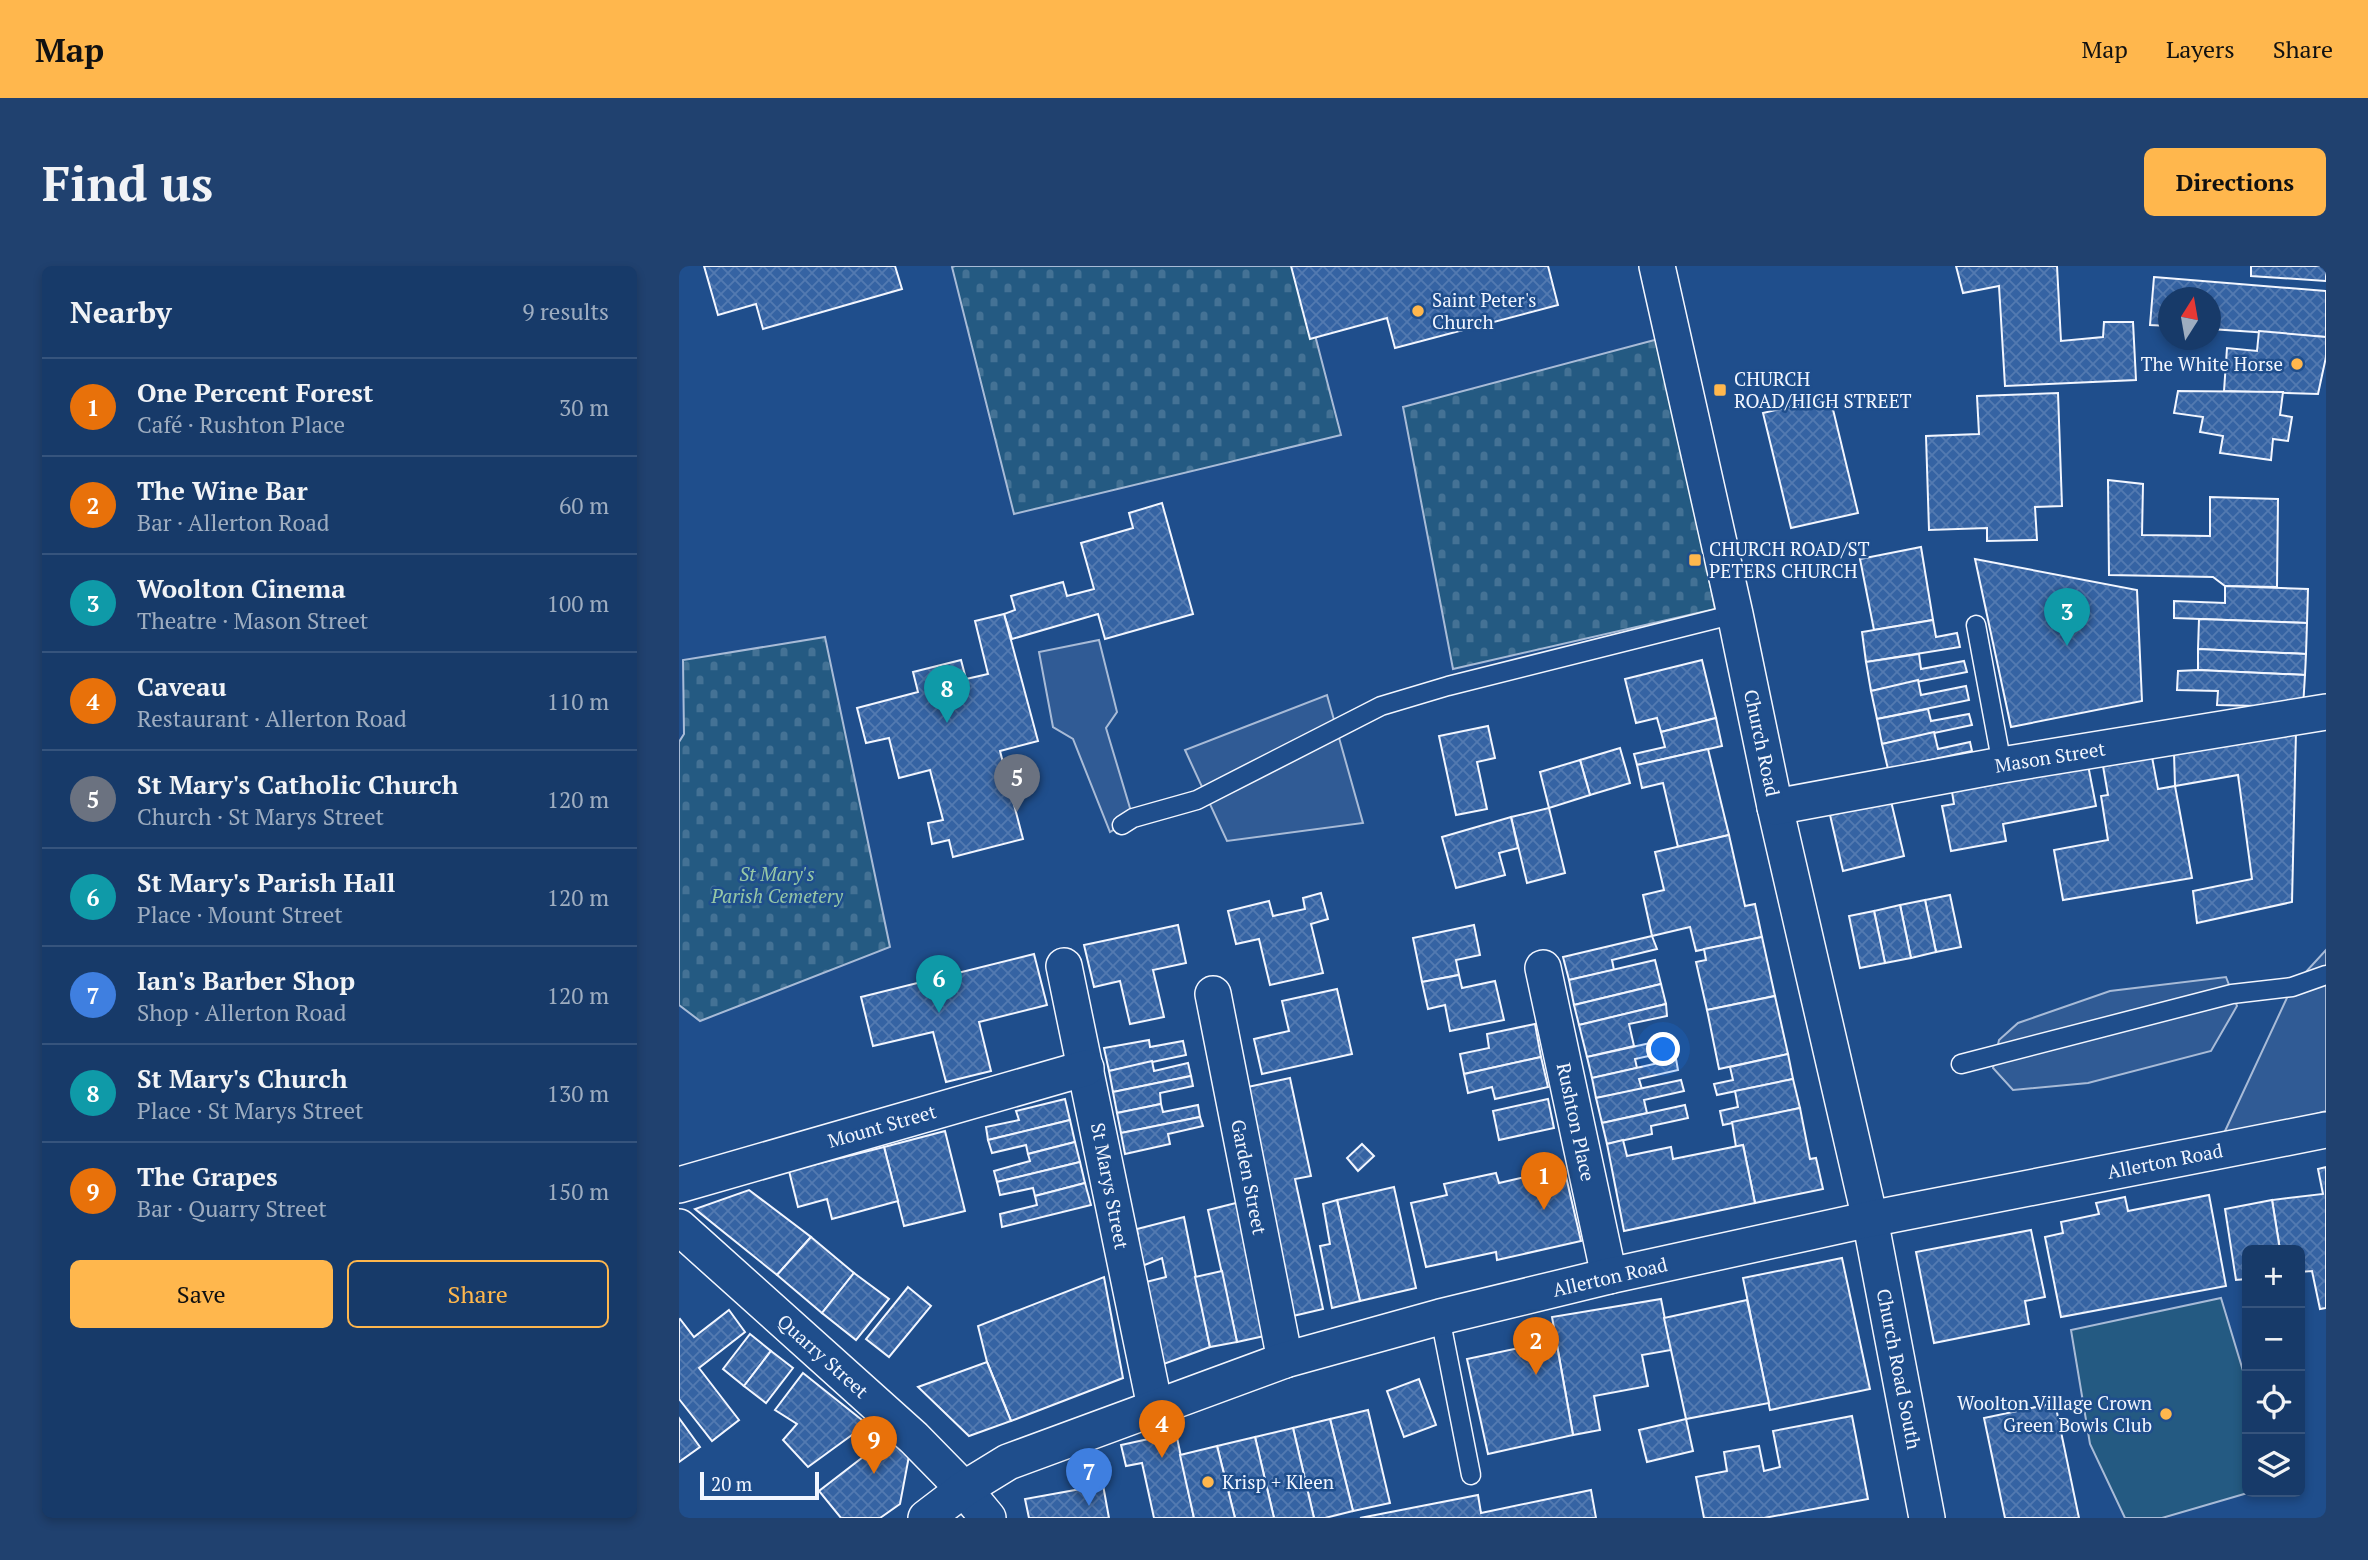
<!DOCTYPE html>
<html lang="en">
<head>
<meta charset="utf-8">
<style>
	body { margin:0; font-family:"PT Serif",serif; background:#20416f; color:#f1f3f6 }
	.controls { position:absolute; right:21px; bottom:21px; display:grid; overflow:hidden; border-radius:10px; box-shadow:0 4px 10px #0003 }
	.controls button { width:63px; height:63px; display:grid; place-items:center; padding:0; border:0; border-bottom:2px solid #36547d; background:#173a69; color:#f1f3f6; font:35px sans-serif }
	.compass { position:absolute; left:1479px; top:21px; width:63px; height:63px; border-radius:50%; background:#173a69; box-shadow:0 4px 10px #0003; rotate:11deg }
	.scale { position:absolute; left:21px; bottom:18px; width:119px; box-sizing:border-box; padding-left:7px; border:4px solid #f2f6ff; border-top:0; font-size:19px; line-height:24px; white-space:nowrap; color:#f2f6ff; -webkit-text-stroke:5px #1f4e8c; paint-order:stroke }
	.you { position:absolute; left:985px; top:784px; width:24px; height:24px; margin:-18px; border:5px solid #fff; border-radius:50%; background:#1a73e8; box-shadow:0 0 0 10px #1a73e833 }
	.badge { display:grid; place-items:center; width:46px; height:46px; border-radius:50%; background:#ffb74d; color:#fff; font-size:23px; font-weight:700 }
	.pin { position:absolute; translate:-50% -58px; filter:drop-shadow(0 2px 4px #0008) }
	.pin::after { content:''; position:absolute; top:37px; width:24px; height:21px; background:inherit; clip-path:polygon(0 0,100% 0,50% 100%) }
	.list { margin:0; padding:0; list-style:none }
	h2 { display:flex; justify-content:space-between; align-items:center; height:91px; margin:0; padding:0 28px; font-size:30px }
	h2 small { font-size:23px; font-weight:400; color:#9eadc0 }
	.list li { display:grid; grid-template-columns:46px 1fr auto; gap:21px; align-items:center; box-sizing:border-box; height:98px; padding:0 28px; border-top:2px solid #36547d }
	.list b { display:block; font-size:26px; white-space:nowrap }
	.list p { margin:0; font-size:23px; white-space:nowrap; color:#9eadc0 }
	.list em { font-size:23px; font-style:normal; color:#9eadc0 }
	.actions { display:flex; gap:14px; padding:21px 28px }
	.actions a { flex:1; padding:16px 0; border:2px solid #ffb74d; border-radius:10px; text-align:center; font-size:24px; color:#ffb74d }
	.actions .main { background:#ffb74d; color:#111 }
	.icon { flex:none; width:38px; height:38px; fill:none; stroke:currentColor; stroke-width:2; stroke-linecap:round; stroke-linejoin:round }
	.map { position:relative; flex:none; width:1647px; height:1252px; overflow:hidden; border-radius:10px }
	header { display:flex; align-items:center; gap:42px; box-sizing:border-box; height:98px; padding:0 35px; background:#ffb74d; color:#111 }
	header strong { font-size:33px }
	nav { display:flex; gap:38px; margin-inline-start:auto; font-size:24px }
	.intro { display:flex; align-items:center; justify-content:space-between; box-sizing:border-box; height:168px; padding:0 42px }
	h1 { margin:0; font-size:49px }
	.button { padding:18px 32px; border-radius:10px; background:#ffb74d; color:#111; font-size:24px; font-weight:700 }
	main { display:flex; gap:42px; padding:0 42px }
	aside { flex:1; background:#173a69; border-radius:10px; box-shadow:0 4px 10px #0003 }
	.map>svg:first-child { display:block }
	.cemetery { fill:url(#cemetery-stones); stroke:#a8bbd7; stroke-width:2 }
	.pitch { fill:#245a82; stroke:#a8bbd7; stroke-width:2 }
	.parking { fill:#305b95; stroke:#a8bbd7; stroke-width:2 }
	.building { fill:url(#building-cross-hatch); stroke:#f2f6ff; stroke-width:2 }
	.lines { fill:none; stroke-linecap:round; stroke-linejoin:round }
	.service-casing { stroke:#f2f6ff; stroke-width:21 }
	.minor-casing { stroke:#f2f6ff; stroke-width:38 }
	.service { stroke:#1f4e8c; stroke-width:18 }
	.minor { stroke:#1f4e8c; stroke-width:35 }
	.poi-dot { fill:#ffb74d; stroke:#1f4e8c; stroke-width:2.5 }
	.labels { text-anchor:middle; stroke-width:5; stroke-linejoin:round; paint-order:stroke }
	.poi-label { font-size:19px; fill:#f2f6ff; stroke:#1f4e8c; text-anchor:start }
	.street-label { font-size:19px; fill:#f2f6ff; stroke:#1f4e8c }
	.park-label { font-size:19px; font-style:italic; fill:#97c8a6; stroke:#1f4e8c }
</style>
</head>
<body>
<header>
<strong>Map</strong>
<nav><a>Map</a><a>Layers</a><a>Share</a></nav>
</header>
<div class="intro"><h1>Find us</h1><a class="button">Directions</a></div>
<main>
<aside>
<h2>Nearby<small>9 results</small></h2>
<ul class="list">
<li><span class="badge" style="background:#e8710a">1</span><div><b>One Percent Forest</b><p>Café · Rushton Place</p></div><em>30 m</em></li>
<li><span class="badge" style="background:#e8710a">2</span><div><b>The Wine Bar</b><p>Bar · Allerton Road</p></div><em>60 m</em></li>
<li><span class="badge" style="background:#0f9aa8">3</span><div><b>Woolton Cinema</b><p>Theatre · Mason Street</p></div><em>100 m</em></li>
<li><span class="badge" style="background:#e8710a">4</span><div><b>Caveau</b><p>Restaurant · Allerton Road</p></div><em>110 m</em></li>
<li><span class="badge" style="background:#6b7280">5</span><div><b>St Mary's Catholic Church</b><p>Church · St Marys Street</p></div><em>120 m</em></li>
<li><span class="badge" style="background:#0f9aa8">6</span><div><b>St Mary's Parish Hall</b><p>Place · Mount Street</p></div><em>120 m</em></li>
<li><span class="badge" style="background:#3f7fe0">7</span><div><b>Ian's Barber Shop</b><p>Shop · Allerton Road</p></div><em>120 m</em></li>
<li><span class="badge" style="background:#0f9aa8">8</span><div><b>St Mary's Church</b><p>Place · St Marys Street</p></div><em>130 m</em></li>
<li><span class="badge" style="background:#e8710a">9</span><div><b>The Grapes</b><p>Bar · Quarry Street</p></div><em>150 m</em></li>
</ul>
<div class="actions"><a class="main">Save</a><a>Share</a></div>
</aside>
<div class="map">
<svg width="1647" height="1252" viewBox="0 0 1647 1252">
	<defs>
		<pattern id="cemetery-stones" width="16" height="16" patternUnits="userSpaceOnUse" patternTransform="scale(1.75)"><rect width="16" height="16" fill="#245a82"/><path d="M2 7V4a2 2 0 0 1 4 0v3zM10 15v-3a2 2 0 0 1 4 0v3z" fill="#447295"/></pattern>
		<pattern id="building-cross-hatch" width="8" height="8" patternUnits="userSpaceOnUse" patternTransform="scale(1.75)"><rect width="8" height="8" fill="#3563a3"/><path d="M0 0l8 8M0 8l8-8" fill="none" stroke="#537ab1"/></pattern>
	</defs>
	<rect width="100%" height="100%" fill="#1f4e8c"/>
	<!-- cemetery -->
	<g class="cemetery">
		<polygon points="276,0 618,0 662,169 335,248 273,1"/>
		<polygon points="983,72 1036,343 774,403 724,141"/>
		<polygon points="146,371 211,681 21,755 0,739 0,476 5,468 4,394"/>
	</g>
	<!-- pitch -->
	<polygon class="pitch" points="1542,1032 1568,1118 1568,1226 1572,1226 1483,1252 1446,1252 1411,1178 1392,1064"/>
	<!-- parking -->
	<g class="parking">
		<polygon points="420,374 438,446 427,462 454,552 431,566 394,473 374,461 360,386"/>
		<polygon points="648,429 684,557 548,575 506,484"/>
		<polygon points="1647,684 1647,845 1540,878 1613,721"/>
		<polygon points="1547,711 1558,740 1532,785 1409,817 1334,824 1314,802 1320,774 1339,757 1431,725"/>
	</g>
	<!-- building -->
	<g class="building">
		<polygon points="25,0 216,0 223,23 84,63 77,38 39,49"/>
		<polygon points="612,0 869,0 879,39 716,82 708,52 631,73"/>
		<polygon points="1277,0 1378,0 1382,75 1424,71 1425,56 1454,56 1457,114 1326,120 1320,20 1284,27"/>
		<polygon points="1572,0 1647,0 1647,15 1572,10"/>
		<polygon points="1475,11 1647,25 1647,71 1532,63 1532,32 1490,32 1490,60 1471,59"/>
		<polygon points="1580,65 1647,71 1647,91 1639,128 1545,125 1548,82 1578,85"/>
		<polygon points="1499,125 1604,126 1601,149 1613,151 1609,175 1594,173 1592,194 1541,187 1544,170 1521,166 1524,151 1495,147"/>
		<polygon points="1379,127 1383,240 1356,241 1358,274 1308,275 1308,262 1250,264 1247,170 1300,168 1298,130"/>
		<polygon points="1151,131 1179,247 1112,262 1084,147"/>
		<polygon points="1429,214 1464,218 1463,269 1531,270 1531,231 1599,233 1598,321 1546,320 1534,311 1430,309"/>
		<polygon points="483,237 514,348 426,373 419,348 333,373 325,348 336,344 332,330 384,316 388,330 415,323 402,277 454,262 450,247"/>
		<polygon points="1242,281 1254,354 1195,364 1181,293"/>
		<polygon points="1296,293 1458,324 1463,435 1332,461"/>
		<polygon points="1546,320 1629,323 1628,357 1495,352 1495,335 1546,337"/>
		<polygon points="325,348 359,475 321,485 344,573 274,591 270,574 253,578 249,557 264,554 251,504 220,512 210,472 187,477 178,442 239,426 234,406 282,394 287,413 309,408 296,355"/>
		<polygon points="1520,353 1628,357 1627,388 1519,383"/>
		<polygon points="1254,354 1257,371 1278,367 1281,381 1187,396 1183,366"/>
		<polygon points="1519,383 1627,388 1626,409 1519,404"/>
		<polygon points="1240,388 1242,403 1285,395 1288,406 1192,425 1187,396"/>
		<polygon points="1023,394 1037,452 982,466 978,452 957,457 946,413"/>
		<polygon points="1519,404 1626,409 1624,441 1538,439 1539,425 1498,424 1499,405"/>
		<polygon points="1239,414 1242,429 1287,420 1290,434 1198,453 1192,425"/>
		<polygon points="1249,443 1252,455 1290,448 1293,459 1203,478 1198,453"/>
		<polygon points="1037,452 1043,480 958,499 955,488 986,481 982,466"/>
		<polygon points="809,460 816,492 798,496 808,543 777,549 760,470"/>
		<polygon points="1617,465 1613,636 1518,657 1514,625 1573,613 1559,509 1496,520 1495,487"/>
		<polygon points="1255,466 1259,483 1291,476 1293,485 1209,503 1203,478"/>
		<polygon points="941,482 951,517 911,529 901,494"/>
		<polygon points="1029,483 1050,569 999,581 984,517 963,522 958,499"/>
		<polygon points="1473,491 1479,523 1496,520 1513,612 1384,634 1375,584 1429,574 1422,530 1429,529 1424,500"/>
		<polygon points="901,494 911,529 870,542 861,506"/>
		<polygon points="1409,499 1417,540 1324,558 1327,575 1272,585 1263,540 1275,538 1273,526"/>
		<polygon points="1212,535 1225,590 1164,605 1151,549"/>
		<polygon points="870,542 886,607 848,617 832,551"/>
		<polygon points="832,551 839,582 820,587 826,609 777,622 763,571"/>
		<polygon points="1050,569 1066,640 1076,638 1083,671 1017,685 1011,661 973,670 964,629 985,624 976,586"/>
		<polygon points="642,627 649,653 632,658 644,707 591,719 580,673 557,678 549,645 590,635 594,650 626,643 624,632"/>
		<polygon points="1271,629 1282,681 1257,686 1246,634"/>
		<polygon points="1246,634 1257,686 1232,692 1221,639"/>
		<polygon points="1221,639 1232,692 1206,697 1195,645"/>
		<polygon points="1195,645 1206,697 1181,702 1170,650"/>
		<polygon points="499,659 507,697 474,704 485,751 451,758 441,715 415,721 405,679"/>
		<polygon points="795,659 801,689 777,694 780,709 743,716 734,672"/>
		<polygon points="973,670 978,683 933,694 935,704 890,714 884,691"/>
		<polygon points="1083,671 1096,730 1028,744 1017,696 1027,694 1025,683"/>
		<polygon points="355,688 368,739 300,756 312,805 267,816 254,766 194,780 182,731"/>
		<polygon points="976,694 982,718 895,739 890,714"/>
		<polygon points="780,709 783,722 816,715 825,754 771,765 766,739 749,743 743,716"/>
		<polygon points="982,718 987,738 900,759 895,739"/>
		<polygon points="658,723 673,788 583,808 575,773 610,765 603,735"/>
		<polygon points="1096,730 1109,788 1040,803 1028,744"/>
		<polygon points="987,738 988,750 950,758 955,780 908,791 900,759"/>
		<polygon points="856,758 862,791 785,808 781,788 810,782 808,768"/>
		<polygon points="994,772 997,784 956,793 958,802 913,812 908,791"/>
		<polygon points="470,774 471,781 504,775 507,789 430,805 425,782"/>
		<polygon points="1109,788 1114,813 1038,829 1035,818 1054,814 1051,801"/>
		<polygon points="862,791 869,821 816,833 813,821 789,827 785,808"/>
		<polygon points="997,793 999,804 960,813 963,823 917,832 913,812"/>
		<polygon points="473,795 475,805 509,797 512,810 434,826 430,805"/>
		<polygon points="512,810 514,820 481,827 482,838 438,847 434,826"/>
		<polygon points="611,812 632,910 616,913 644,1043 614,1050 564,822"/>
		<polygon points="1114,813 1121,842 1044,859 1041,845 1059,841 1056,825"/>
		<polygon points="1002,814 1005,825 965,834 968,847 923,857 917,832"/>
		<polygon points="386,833 391,854 309,874 307,861 340,854 337,845"/>
		<polygon points="869,833 875,862 820,874 814,845"/>
		<polygon points="482,838 484,846 519,839 521,851 442,867 438,847"/>
		<polygon points="1006,839 1009,852 972,860 973,868 928,878 923,857"/>
		<polygon points="1121,842 1131,893 1137,892 1144,923 1076,937 1064,879 1057,881 1053,856"/>
		<polygon points="521,851 524,860 489,868 491,878 446,888 442,867"/>
		<polygon points="391,854 396,876 349,888 347,879 313,887 309,874"/>
		<polygon points="266,865 286,945 225,960 205,881"/>
		<polygon points="944,874 948,890 992,881 994,893 1064,879 1076,937 945,965 928,878"/>
		<polygon points="396,876 401,896 318,916 315,905 351,895 349,888"/>
		<polygon points="683,878 695,890 679,905 668,892"/>
		<polygon points="205,881 219,935 153,953 148,933 119,941 110,905"/>
		<polygon points="401,896 406,917 356,930 354,922 321,929 318,916"/>
		<polygon points="1647,901 1647,1042 1641,1043 1633,1005 1621,1006 1621,984 1601,984 1593,934 1644,928 1639,903"/>
		<polygon points="885,902 902,975 818,994 817,986 747,1001 732,937 768,929 765,918 817,907 820,917"/>
		<polygon points="406,917 412,939 323,961 321,948 358,939 356,930"/>
		<polygon points="715,921 737,1022 681,1035 658,934"/>
		<polygon points="70,924 132,971 98,1009 16,943"/>
		<polygon points="1530,929 1547,1020 1382,1051 1366,971 1384,967 1382,956 1420,948 1417,937 1446,931 1449,945"/>
		<polygon points="658,934 681,1035 653,1042 641,980 651,978 644,938"/>
		<polygon points="1593,934 1601,984 1568,984 1568,1013 1557,1014 1546,943"/>
		<polygon points="561,936 590,1069 558,1076 529,944"/>
		<polygon points="505,951 531,1081 482,1099 467,1016 487,1011 483,992 463,1000 458,963"/>
		<polygon points="1352,964 1366,1031 1346,1035 1350,1058 1255,1077 1237,986"/>
		<polygon points="132,971 175,1007 143,1047 98,1009"/>
		<polygon points="1163,992 1191,1123 1091,1144 1064,1012"/>
		<polygon points="543,1005 558,1076 531,1081 516,1011"/>
		<polygon points="175,1007 210,1033 177,1074 143,1047"/>
		<polygon points="425,1011 444,1112 332,1155 308,1096 299,1060"/>
		<polygon points="229,1021 252,1040 210,1091 187,1073"/>
		<polygon points="982,1033 992,1084 963,1089 969,1120 915,1130 921,1164 894,1169 873,1051"/>
		<polygon points="1068,1034 1090,1137 1007,1153 985,1052"/>
		<polygon points="50,1044 66,1066 20,1102 60,1154 33,1175 0,1133 0,1054 1,1053 15,1071"/>
		<polygon points="71,1068 92,1085 65,1120 44,1103"/>
		<polygon points="877,1074 894,1169 809,1188 788,1093"/>
		<polygon points="92,1085 114,1102 87,1137 65,1120"/>
		<polygon points="308,1096 332,1155 290,1170 239,1121"/>
		<polygon points="124,1107 188,1158 129,1201 104,1174 118,1158 96,1144"/>
		<polygon points="740,1113 757,1159 725,1171 708,1125"/>
		<polygon points="1376,1137 1400,1252 1326,1252 1305,1152"/>
		<polygon points="689,1144 711,1237 674,1245 651,1153"/>
		<polygon points="1173,1150 1189,1233 1085,1252 1025,1252 1017,1211 1048,1205 1045,1186 1080,1180 1085,1205 1101,1201 1094,1165"/>
		<polygon points="0,1152 21,1181 0,1196"/>
		<polygon points="651,1153 674,1245 646,1252 635,1252 614,1162"/>
		<polygon points="1007,1153 1014,1185 968,1196 960,1164"/>
		<polygon points="614,1162 635,1252 595,1252 576,1171"/>
		<polygon points="497,1167 515,1252 475,1252 463,1197 447,1200 442,1179"/>
		<polygon points="210,1171 230,1190 221,1238 201,1252 162,1252 140,1225"/>
		<polygon points="576,1171 595,1252 556,1252 538,1180"/>
		<polygon points="538,1180 556,1252 515,1252 501,1189"/>
		<polygon points="424,1219 430,1252 350,1252 346,1233"/>
		<polygon points="912,1224 917,1252 681,1252 799,1229 802,1247"/>
	</g>
	<g class="lines">
		<defs>
			<g id="service">
				<polyline points="1297,359 1323,499"/>
				<polyline points="443,559 454,552 518,534 702,440 769,420 1056,348"/>
				<polyline points="1282,798 1553,728 1613,721 1647,709"/>
				<polyline points="761,1051 792,1209"/>
			</g>
			<g id="minor">
				<polyline points="978,0 1056,348 1096,541 1191,953 1248,1252"/>
				<polyline points="1096,541 1323,499 1647,446"/>
				<polyline points="385,700 476,1141"/>
				<polyline points="864,702 930,1010"/>
				<polyline points="534,728 606,1094"/>
				<polyline points="0,919 407,802"/>
				<polyline points="0,961 235,1172 285,1223 309,1252"/>
				<polyline points="247,1252 285,1223 329,1196 606,1094 761,1051 930,1010 1191,953 1647,864"/>
			</g>
		</defs>
		<!-- service casing -->
		<use href="#service" class="service-casing"/>
		<!-- minor casing -->
		<use href="#minor" class="minor-casing"/>
		<!-- service -->
		<use href="#service" class="service"/>
		<!-- minor -->
		<use href="#minor" class="minor"/>
	</g>
	<!-- markers -->
	<g class="poi-dot">
		<circle cx="739" cy="45" r="7"/>
		<circle cx="1618" cy="98" r="7"/>
		<rect x="1034" y="117" width="14" height="14" rx="3.5"/>
		<rect x="1009" y="287" width="14" height="14" rx="3.5"/>
		<circle cx="1487" cy="1148" r="7"/>
		<circle cx="529" cy="1216" r="7"/>
	</g>
	<g class="labels">
		<!-- poi labels -->
		<g class="poi-label">
			<text x="753" y="41">Saint Peter's<tspan x="753" dy="22">Church</tspan></text>
			<text x="1604" y="105" text-anchor="end">The White Horse</text>
			<text x="1055" y="120">CHURCH<tspan x="1055" dy="22">ROAD/HIGH STREET</tspan></text>
			<text x="1030" y="290">CHURCH ROAD/ST<tspan x="1030" dy="22">PETERS CHURCH</tspan></text>
			<text x="1473" y="1144" text-anchor="end">Woolton Village Crown<tspan x="1473" dy="22">Green Bowls Club</tspan></text>
			<text x="543" y="1223">Krisp + Kleen</text>
		</g>
		<!-- street labels -->
		<g class="street-label">
			<text transform="translate(1083 477) rotate(78)" y="7">Church Road</text>
			<text transform="translate(1371 491) rotate(-9)" y="7">Mason Street</text>
			<text transform="translate(897 856) rotate(78)" y="7">Rushton Place</text>
			<text transform="translate(203 860) rotate(-16)" y="7">Mount Street</text>
			<text transform="translate(1486 895) rotate(-11)" y="7">Allerton Road</text>
			<text transform="translate(570 911) rotate(79)" y="7">Garden Street</text>
			<text transform="translate(431 920) rotate(79)" y="7">St Marys Street</text>
			<text transform="translate(931 1011) rotate(-13)" y="7">Allerton Road</text>
			<text transform="translate(144 1090) rotate(42)" y="7">Quarry Street</text>
			<text transform="translate(1220 1103) rotate(79)" y="7">Church Road South</text>
		</g>
		<!-- park labels -->
		<g class="park-label">
			<text x="98" y="615">St Mary's<tspan x="98" dy="22">Parish Cemetery</tspan></text>
		</g>
	</g>
</svg>
<div class="controls">
<button>+</button>
<button>−</button>
<button><svg class="icon" aria-label="locate" viewBox="0 0 24 24"><circle cx="12" cy="12" r="6"/><path d="M12 2v4M12 18v4M2 12h4M18 12h4"/></svg></button>
<button><svg class="icon" aria-label="layers" viewBox="0 0 24 24"><path d="M12 4l9 5-9 5-9-5zM3 14l9 5 9-5"/></svg></button>
</div>
<svg class="compass" viewBox="-18 -18 36 36"><path d="M0-13l5 13h-10z" fill="#e53935"/><path d="M0 13l5-13h-10z" fill="#9eadc0"/></svg>
<div class="scale">20 m</div>
<div class="you"></div>
<div class="pin badge" style="left:865px;top:944px;background:#e8710a">1</div>
<div class="pin badge" style="left:857px;top:1109px;background:#e8710a">2</div>
<div class="pin badge" style="left:1388px;top:380px;background:#0f9aa8">3</div>
<div class="pin badge" style="left:483px;top:1192px;background:#e8710a">4</div>
<div class="pin badge" style="left:338px;top:546px;background:#6b7280">5</div>
<div class="pin badge" style="left:260px;top:747px;background:#0f9aa8">6</div>
<div class="pin badge" style="left:410px;top:1240px;background:#3f7fe0">7</div>
<div class="pin badge" style="left:268px;top:457px;background:#0f9aa8">8</div>
<div class="pin badge" style="left:195px;top:1208px;background:#e8710a">9</div>
</div>
</main>
</body>
</html>
